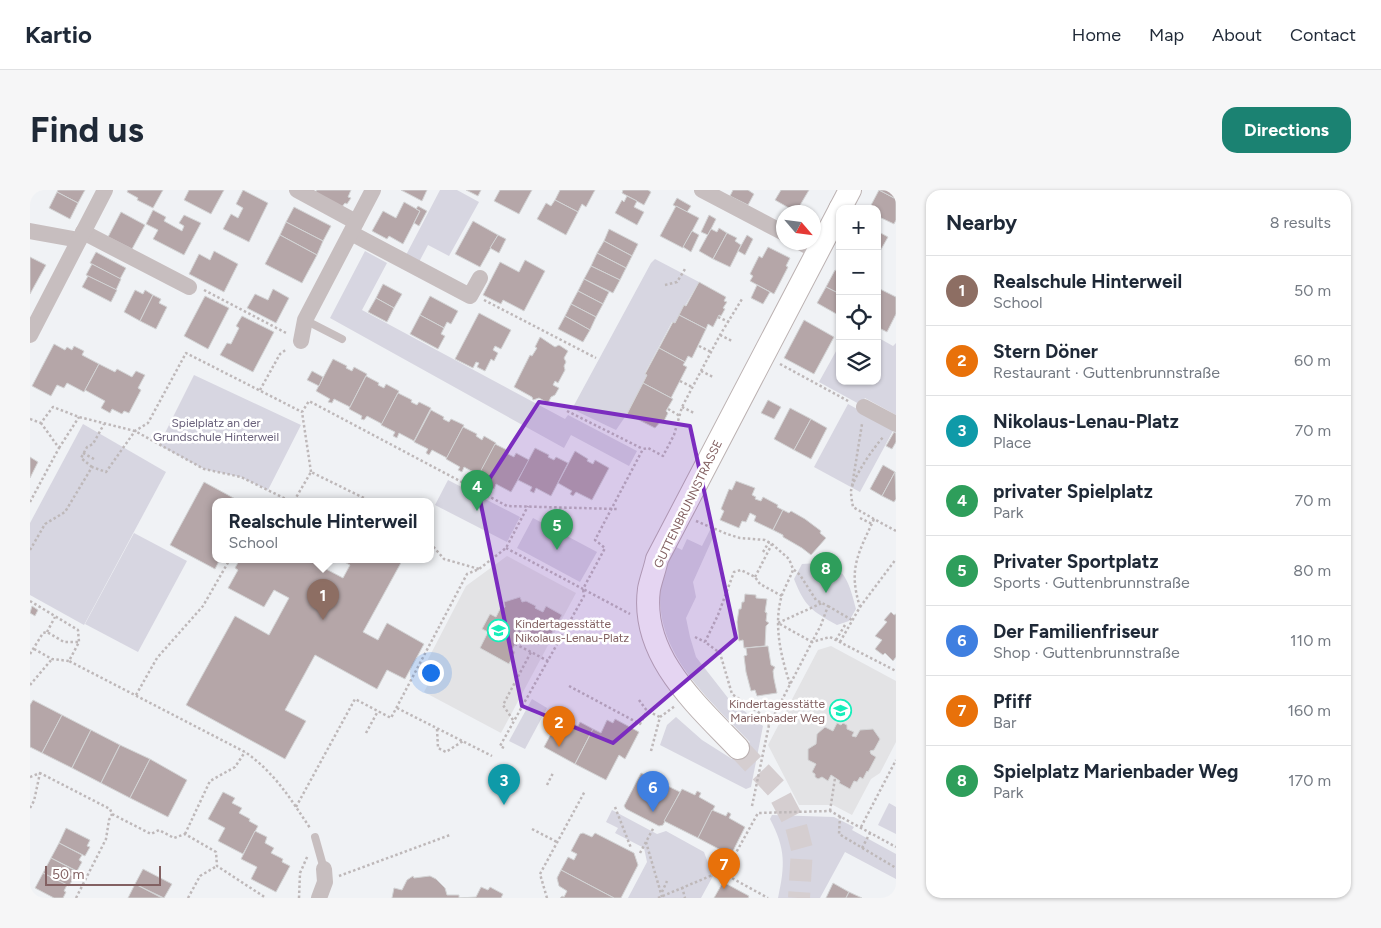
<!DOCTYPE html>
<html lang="en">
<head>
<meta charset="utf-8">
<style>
	body { margin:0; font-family:Figtree,sans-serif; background:#f6f6f7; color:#1f2937 }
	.controls { position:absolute; right:15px; top:15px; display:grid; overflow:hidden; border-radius:10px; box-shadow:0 1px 4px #0004 }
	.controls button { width:45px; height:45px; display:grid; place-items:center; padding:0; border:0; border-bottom:1px solid #e0e1e3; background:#fff; color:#1f2937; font:25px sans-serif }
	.compass { position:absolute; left:746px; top:15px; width:45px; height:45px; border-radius:50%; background:#fff; box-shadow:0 1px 4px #0004; rotate:118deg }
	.scale { position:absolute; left:15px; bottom:12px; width:116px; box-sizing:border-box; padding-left:5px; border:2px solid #836162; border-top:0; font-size:14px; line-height:18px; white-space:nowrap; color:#836162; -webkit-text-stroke:4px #fff; paint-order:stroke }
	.you { position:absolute; left:400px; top:482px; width:18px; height:18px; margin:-12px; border:4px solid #fff; border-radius:50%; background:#1a73e8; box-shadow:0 0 0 8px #1a73e833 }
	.badge { display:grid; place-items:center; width:32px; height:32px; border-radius:50%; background:#1b8272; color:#fff; font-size:16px; font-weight:700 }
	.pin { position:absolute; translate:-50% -41px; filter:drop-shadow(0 1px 2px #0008) }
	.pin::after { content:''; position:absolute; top:26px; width:18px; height:15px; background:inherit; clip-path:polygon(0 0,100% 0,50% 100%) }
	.popup { position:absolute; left:182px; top:308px; width:222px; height:65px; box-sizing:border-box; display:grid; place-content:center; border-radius:10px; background:#fff; filter:drop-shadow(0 1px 4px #0005); font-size:16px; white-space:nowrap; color:#747a83 }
	.popup b { font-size:19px; color:#1f2937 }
	.popup::after { content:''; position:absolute; left:50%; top:100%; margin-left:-10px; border:10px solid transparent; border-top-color:#fff }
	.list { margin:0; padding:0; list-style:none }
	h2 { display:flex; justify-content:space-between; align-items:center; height:65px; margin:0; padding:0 20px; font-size:21px }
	h2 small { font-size:16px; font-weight:400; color:#747a83 }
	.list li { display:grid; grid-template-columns:32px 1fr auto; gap:15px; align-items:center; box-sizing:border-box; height:70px; padding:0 20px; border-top:1px solid #e0e1e3 }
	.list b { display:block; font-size:19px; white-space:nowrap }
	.list p { margin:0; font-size:16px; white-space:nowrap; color:#747a83 }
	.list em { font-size:16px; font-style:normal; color:#747a83 }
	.icon { flex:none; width:28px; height:28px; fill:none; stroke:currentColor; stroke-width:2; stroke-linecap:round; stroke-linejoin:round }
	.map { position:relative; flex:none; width:866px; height:708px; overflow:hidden; border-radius:15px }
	header { display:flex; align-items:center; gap:30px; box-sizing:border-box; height:70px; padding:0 25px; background:#fff; border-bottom:1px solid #e0e1e3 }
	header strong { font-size:24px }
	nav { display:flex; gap:28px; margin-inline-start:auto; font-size:18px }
	.intro { display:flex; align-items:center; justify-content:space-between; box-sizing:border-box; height:120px; padding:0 30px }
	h1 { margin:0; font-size:35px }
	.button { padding:12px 22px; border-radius:15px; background:#1b8272; color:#fff; font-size:18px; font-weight:700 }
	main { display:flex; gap:30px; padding:0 30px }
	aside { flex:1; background:#fff; border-radius:15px; box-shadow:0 1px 4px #0004 }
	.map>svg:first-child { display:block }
	.built { fill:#e3e3e5 }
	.green { fill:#d7d6e1 }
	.building { fill:#b5a6a8; stroke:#d3d4d5 }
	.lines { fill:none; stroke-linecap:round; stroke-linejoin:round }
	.secondary-tunnel { stroke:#d5ced0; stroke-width:22; stroke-dasharray:22 11; stroke-linecap:butt }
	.secondary-casing { stroke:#bbb1b1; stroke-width:24 }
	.path { stroke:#beb8b9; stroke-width:2.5; stroke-dasharray:2.5 2.5; stroke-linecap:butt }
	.lane { stroke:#c7bebf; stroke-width:8 }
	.street { stroke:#c7bebf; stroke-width:16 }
	.secondary { stroke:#fff; stroke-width:22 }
	.marked { fill:#7b2cbf; fill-opacity:0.2; stroke:#7b2cbf; stroke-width:4; stroke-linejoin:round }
	.labels { text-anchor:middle; stroke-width:5; stroke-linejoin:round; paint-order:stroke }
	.park-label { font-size:12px; fill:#69607a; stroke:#fff }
	.street-label { font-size:12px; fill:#836162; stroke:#fff }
	.poi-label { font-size:12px; fill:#836162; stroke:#fff; text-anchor:start }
</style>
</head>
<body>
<header>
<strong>Kartio</strong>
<nav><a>Home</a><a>Map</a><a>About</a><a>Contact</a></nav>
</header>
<div class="intro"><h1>Find us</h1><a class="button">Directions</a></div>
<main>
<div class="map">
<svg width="866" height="708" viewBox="0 0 866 708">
	<rect width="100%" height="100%" fill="#f0f2f5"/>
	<!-- built -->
	<g class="built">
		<polygon points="477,366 546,403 471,543 394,502 403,485 393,479 436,396"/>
		<polygon points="801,456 866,491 866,552 850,583 841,589 822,625 803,615 769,615 738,555 788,460"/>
	</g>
	<!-- green -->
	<g class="green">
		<polygon points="410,0 427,0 449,12 419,66 398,55 389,72 376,65"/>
		<polygon points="335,61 357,73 332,120 535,229 538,225 607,261 599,276 541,245 534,258 300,128"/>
		<polygon points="625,69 669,92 645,133 642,132 615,183 617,185 597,224 586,240 542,219 621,73"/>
		<polygon points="847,147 863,156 866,153 866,225 835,208 831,215 789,192 810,154 810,191 847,191"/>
		<polygon points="164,185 271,235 238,300 211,287 174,279 129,255"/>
		<polygon points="818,214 864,239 830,302 784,277"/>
		<polygon points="53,234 136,282 54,435 0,405 0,333"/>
		<polygon points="418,290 490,327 477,352 405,315"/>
		<polygon points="503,328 567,362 550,392 487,358"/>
		<path d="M680 340 685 343 663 392 666 407 656 428 660 447 666 467 698 508 733 536 721 597 716 599 630 555 637 535 646 527 672 550 702 569 720 552C676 506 619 459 632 388 634 377 640 366 644 356L652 360 657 349 672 356Z"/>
		<polygon points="104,343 157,371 108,462 55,434"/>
		<path d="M772 374C781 374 793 372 801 375 817 380 822 404 826 419L819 431 807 435C782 421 775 417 764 389Z"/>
		<polygon points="502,509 517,518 495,559 479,551"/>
		<polygon points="859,613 866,617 866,644 848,635"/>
		<polygon points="582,620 627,644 636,641 674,662 683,686 671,708 598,708 617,672 614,658 585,643 588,638 576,632"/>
		<path d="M742 625 804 627 824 637 822 640 866 664V689L815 662 790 708H748C755 676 756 659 740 629Z"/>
	</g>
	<!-- building -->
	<g class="building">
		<polygon points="28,0 55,0 48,13 27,2"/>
		<polygon points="98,0 133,0 123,18 107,10 108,8 97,2"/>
		<polygon points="159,0 194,0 181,24 154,10"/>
		<polygon points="213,0 238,13 219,52 193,39 201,24 208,28 213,18 206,14"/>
		<polygon points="287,0 321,0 318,7 321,8 317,14 315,13 311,18 284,4"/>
		<polygon points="371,0 397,0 392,11"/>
		<polygon points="436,0 451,0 448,6"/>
		<polygon points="470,0 502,0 489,24 464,11"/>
		<polygon points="530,0 565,0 556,17 552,14 548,22 525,10"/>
		<polygon points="593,0 618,0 621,2 614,15 592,3"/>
		<polygon points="703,0 718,0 724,4 718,15 700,6"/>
		<polygon points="751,0 779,0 766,22 745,10"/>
		<polygon points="849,0 866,9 866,30 864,34 847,26 847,19 839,19"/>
		<polygon points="849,0 866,0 866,9"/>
		<polygon points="27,2 48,13 40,29 19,18"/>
		<polygon points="597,6 607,11 604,17 614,22 607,35 585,23 592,10 594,12"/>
		<polygon points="647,8 661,16 657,22 643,15"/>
		<polygon points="525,10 548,22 536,45 507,29 516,13 521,16"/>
		<polygon points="374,12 390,21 373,54 359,46 357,49 342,41 353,21 366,28"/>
		<polygon points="388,16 397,21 389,36 384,33 390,21 386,19"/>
		<polygon points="646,16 669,28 653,58 630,46"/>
		<polygon points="264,17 301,36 293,51 256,32"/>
		<polygon points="123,20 136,27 134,31 152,41 154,36 149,33 154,25 171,33 154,65 123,49 128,40 116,34"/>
		<polygon points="91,22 115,35 102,59 78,47"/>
		<polygon points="679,25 686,29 678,45 671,42"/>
		<polygon points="443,31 468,45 450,77 425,64"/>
		<polygon points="256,32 293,51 287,65 250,45"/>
		<polygon points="689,38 697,43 683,69 669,61 681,39 687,42"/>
		<polygon points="579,39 608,54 602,66 574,51"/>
		<polygon points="662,41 669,45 661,62 653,57"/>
		<polygon points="847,41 858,47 849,63 847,62"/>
		<polygon points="697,43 707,48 705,51 711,55 700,77 683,69"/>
		<polygon points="250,45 287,65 272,93 235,74"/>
		<polygon points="468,45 476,49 469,63 460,58"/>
		<polygon points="717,45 723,49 715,65 708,61"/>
		<polygon points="574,51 602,66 596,78 567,63"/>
		<polygon points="738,57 760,68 756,76 758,77 744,104 720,91 723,86 720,84 729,66 732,68"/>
		<polygon points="184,61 208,74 194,102 159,84 169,64 180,70"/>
		<polygon points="66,62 96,78 90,89 60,73"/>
		<polygon points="567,63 596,78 590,90 561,76"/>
		<polygon points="0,67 16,75 0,104"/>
		<polygon points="495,70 515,81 494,121 473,110 471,114 453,105 470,72 489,82"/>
		<polygon points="62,74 91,89 86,100 56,85"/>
		<polygon points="561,76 590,90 583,103 554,89"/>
		<polygon points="805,80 810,83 810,104 796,97"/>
		<polygon points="58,86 87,100 81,112 52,97"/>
		<polygon points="554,89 579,102 573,114 548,101"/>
		<polygon points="669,92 696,107 694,111 697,112 693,118 695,119 691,126 689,125 683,137 678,134 676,139 649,125 654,115 656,116"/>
		<polygon points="353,94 372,104 364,118 346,108"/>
		<polygon points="727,95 740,102 733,114 721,108"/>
		<polygon points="796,97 810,104 810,126 787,113"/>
		<polygon points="243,99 259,108 246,133 217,118 225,104 238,110"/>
		<polygon points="850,99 866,107 866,124 857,142 847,137 847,105"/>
		<polygon points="105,100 113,104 115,100 123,105 110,131 94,122"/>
		<polygon points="548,101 573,114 566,127 541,114"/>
		<polygon points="123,105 131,109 129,113 137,117 126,139 110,131"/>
		<polygon points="175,106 199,118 178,159 154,146"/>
		<polygon points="400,106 428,121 421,134 417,132 414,138 390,125"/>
		<polygon points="346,108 364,118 357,132 338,122"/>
		<polygon points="541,114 566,127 560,140 535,126"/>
		<polygon points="449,123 481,140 471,159 465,156 463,160 468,163 464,171 461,169 455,181 447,177 449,173 446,172 443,178 425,169"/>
		<polygon points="390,125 414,138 411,144 415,146 408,159 380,144"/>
		<polygon points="649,125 676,139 662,168 658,166 655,172 629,158 643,132 645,133"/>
		<polygon points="212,126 244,142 223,182 190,165 197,153 201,154 209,138 206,136"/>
		<polygon points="535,126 560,140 553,152 528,139"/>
		<polygon points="774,130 804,147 784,184 754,168"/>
		<polygon points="510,147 525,157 529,155 538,161 534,168 536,172 534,176 535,180 528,193 525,191 523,195 529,198 525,205 521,207 518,213 509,208 503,210 502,207 484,197 500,165 502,166 507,158 505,157"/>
		<polygon points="24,154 35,160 37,157 42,160 44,156 54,161 52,165 69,174 54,202 37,193 34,198 27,195 21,206 2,196"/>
		<polygon points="629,158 655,172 653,175 657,177 641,208 613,193 617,185 615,184"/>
		<polygon points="303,169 317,176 316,178 322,181 324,177 337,184 320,217 304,209 302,213 298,212 300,209 286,201"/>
		<polygon points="69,174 85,182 87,179 102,187 106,181 115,185 108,198 111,200 99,223 94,221 92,224 82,219 80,223 71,218 75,211 55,200"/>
		<polygon points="282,181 293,187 289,196 277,190"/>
		<polygon points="336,186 349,193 348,195 354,198 356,194 369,201 352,234 337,226 334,230 331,229 332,226 319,219"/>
		<polygon points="613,193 643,209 636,221 638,223 634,231 632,230 625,238 597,224"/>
		<polygon points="368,203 382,210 381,212 387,215 389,212 401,218 384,251 369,243 367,248 363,246 365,242 351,235"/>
		<polygon points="738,210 751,217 744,229 731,223"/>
		<polygon points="760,218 781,229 764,260 744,249"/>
		<polygon points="401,220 414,227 413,229 419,232 421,229 434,235 417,268 402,260 399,265 396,263 398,259 384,252"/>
		<polygon points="781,229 797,238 781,269 764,260"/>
		<polygon points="433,237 447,244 446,246 452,250 454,246 466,253 449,285 434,277 432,282 428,280 430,277 416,269"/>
		<polygon points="864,242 866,243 866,252 862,259 856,256"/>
		<polygon points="465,254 479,261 478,264 484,267 486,263 499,270 481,302 466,294 464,299 460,297 462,294 448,286"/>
		<polygon points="505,258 519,265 518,267 524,270 526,267 538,273 521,306 506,298 504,303 500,301 502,297 488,290"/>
		<polygon points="545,261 558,269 557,271 563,274 565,270 579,278 562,310 546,302 543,306 540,304 542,301 528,293"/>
		<polygon points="0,267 8,272 0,288"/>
		<polygon points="853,275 865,282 852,306 840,299"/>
		<polygon points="865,282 866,309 864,312 852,306"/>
		<polygon points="706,291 725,298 722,305 726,307 725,309 731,311 733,307 748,315 747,317 753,320 743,340 724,331 726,326 720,323 716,332 712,331 709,338 690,330 694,321 691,319 699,299 702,300"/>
		<polygon points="174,292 209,311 186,311 186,369 190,369 185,379 140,355"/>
		<polygon points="753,320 759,323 761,321 775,329 791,341 790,343 796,348 781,365 772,358 753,347 753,345 743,340"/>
		<polygon points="210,369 277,369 313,388 320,375 309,369 373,369 333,442 348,450 357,433 394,454 375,489 357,480 347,499 285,465 255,520 276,531 255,569 156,515 205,426 239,445 259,408 244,400 234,417 198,398 208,380 205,378"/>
		<polygon points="715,404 726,405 726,408 737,409 735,422 737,423 736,431 739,433 736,436 735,456 714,458 713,450 709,451 707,432 709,419 711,419 712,412 714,412"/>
		<polygon points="490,407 492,412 496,411 506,416 505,418 513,422 516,416 532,425 519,448 514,445 509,454 491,444 482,460 485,462 479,474 450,458 458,442 452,439 460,424 466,427 470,419 475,417 474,412"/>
		<polygon points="2,416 8,420 5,426 0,423"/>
		<polygon points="861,422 864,425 866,424 866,467 863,471 855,463 853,465 845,459 852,450 845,446 857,432 854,430"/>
		<polygon points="738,456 741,475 745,477 743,481 744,489 747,503 727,506 725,500 721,501 716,482 714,466 717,465 716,458"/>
		<polygon points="3,510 32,525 12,563 0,557 0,515"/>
		<polygon points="532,523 545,530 543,534 548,536 550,532 563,539 545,574 514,557"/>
		<polygon points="32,525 61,540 42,578 12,563"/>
		<polygon points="585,529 609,542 595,569 589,565 576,590 545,574 563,539 571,543 577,530 583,533"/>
		<polygon points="807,533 811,535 813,533 817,535 817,539 824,542 822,546 826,547 830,540 843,539 850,549 844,560 840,561 841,564 846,567 838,582 837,581 833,589 830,587 827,592 824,591 820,599 809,593 810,591 801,585 798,591 792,587 788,589 785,587 785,584 782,582 786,574 778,570 778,559 786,554 787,544 795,537 803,541"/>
		<polygon points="61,540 90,555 71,593 42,578"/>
		<polygon points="90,555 120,569 100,608 71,593"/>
		<polygon points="120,569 157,590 138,627 100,608"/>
		<polygon points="611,583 650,602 633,635 629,636 596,619 594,616"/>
		<polygon points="652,599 665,605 667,601 671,603 669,607 685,616 668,648 634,631"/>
		<polygon points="193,602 205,608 202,613 212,618 209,623 220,629 219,631 228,636 213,664 188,651 195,638 178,629"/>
		<polygon points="682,620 696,626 698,622 701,624 699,628 715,637 703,661 704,661 702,666 668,648"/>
		<polygon points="36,638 60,650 57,656 60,657 55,666 29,653"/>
		<polygon points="225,641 237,647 235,653 244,658 241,663 253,669 252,672 260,676 246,702 221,689 227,677 211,669"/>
		<polygon points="553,643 562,647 565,643 604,663 608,675 591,708 584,708 531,680 538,667 544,670 547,664 541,661 550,644"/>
		<polygon points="29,653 52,665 49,670 52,672 47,681 21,668"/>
		<polygon points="21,668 44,680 41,685 44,687 39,696 13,683"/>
		<polygon points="113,679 142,694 134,708 105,694"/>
		<polygon points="531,680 584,708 530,708 532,706 534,707 537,701 529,696 527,688"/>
		<polygon points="13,683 37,695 34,701 36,702 33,708 24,708 5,698"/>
		<polygon points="383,686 384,688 400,686 406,689 415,698 417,705 429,705 429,708 446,707 451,697 458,700 460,697 473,704 471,708 362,708 364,698 372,700 377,690"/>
		<polygon points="693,692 719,706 718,708 684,708"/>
		<polygon points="803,693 819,702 816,708 796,708"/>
		<polygon points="105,694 132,708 98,708"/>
		<polygon points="819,702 832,708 816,708"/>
	</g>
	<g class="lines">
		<!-- secondary-tunnel -->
		<polyline class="secondary-tunnel" points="708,558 746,598 766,636 772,659 769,708"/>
		<defs>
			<g id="secondary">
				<polyline points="810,19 820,0"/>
				<path d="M708 558C667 515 610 466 619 399 621 389 625 379 627 369L810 19"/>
			</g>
		</defs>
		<!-- secondary casing -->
		<use href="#secondary" class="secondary-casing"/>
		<!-- path -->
		<g class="path">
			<polyline points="635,95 647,92 655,79"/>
			<polyline points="174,100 258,144"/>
			<polyline points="454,110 566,168"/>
			<polyline points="688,127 699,132"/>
			<polyline points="690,145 702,151"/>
			<polyline points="669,156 681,162"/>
			<polyline points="750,174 820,212"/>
			<polyline points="671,181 683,187"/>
			<polyline points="650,191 662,197"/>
			<polyline points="230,200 250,164 257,159"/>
			<polyline points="652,217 664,223"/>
			<polyline points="638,219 650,226"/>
			<polyline points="537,221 613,259"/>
			<polyline points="0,229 11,233 23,217 49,227 105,241 174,279 211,287 260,311"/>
			<polyline points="29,258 49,227"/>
			<polyline points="53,263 64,269"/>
			<polyline points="62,277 51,268 57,257 63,254 74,234"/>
			<polyline points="281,282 272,222 279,211 477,316 587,319"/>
			<polyline points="822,296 832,234"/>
			<polyline points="264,311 281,282 340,311"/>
			<polyline points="0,312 29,258 11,233"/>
			<polyline points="830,328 842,334"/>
			<path d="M844 329 823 317C822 312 821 306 821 301 823 287 844 257 854 246"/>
			<polyline points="666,331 697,344 710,348 735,350 742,354 759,369 763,379 770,385 786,410 798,416 791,435 782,452 748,433"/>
			<polyline points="400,353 414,369 449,379"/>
			<polyline points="476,358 553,399 575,358 565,350 613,259 618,258 633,266 644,245 652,217 690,145 712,109"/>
			<polyline points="0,360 15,334 35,322 62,277 76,282 105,241 118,233 156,163 272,222"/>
			<polyline points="733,362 739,352"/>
			<polyline points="725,387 742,354"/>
			<path d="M0 411 48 440 49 452 39 471 215 562C245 583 260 608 280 638"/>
			<polyline points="798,416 822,430"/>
			<polyline points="830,417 866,369"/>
			<polyline points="748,433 792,413"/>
			<polyline points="17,442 25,427"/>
			<polyline points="665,447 675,452"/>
			<polyline points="806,450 815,435"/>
			<path d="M810 452 830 417C818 379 828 364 844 329L866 341"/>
			<polyline points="485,454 501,462"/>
			<polyline points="4,459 22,469 39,471"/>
			<polyline points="0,464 13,443 17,442 34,452 49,452"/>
			<path d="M760 494C751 467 743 434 752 405 755 397 760 388 763 380"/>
			<polyline points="0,495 22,469"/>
			<polyline points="539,496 610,534 617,521"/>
			<polyline points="106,505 127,468 173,416 200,369"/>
			<polyline points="609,510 617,521 630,527"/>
			<polyline points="367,518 462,566"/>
			<polyline points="483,530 473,515 501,462 518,471"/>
			<polyline points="739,535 731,524 702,504 690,463 675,452 688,425 704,382 711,380 725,387 730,394 752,406"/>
			<polyline points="407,539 408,558 416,562 433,551"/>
			<polyline points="336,543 348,521"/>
			<polyline points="474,558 470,556 554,406 553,399 600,424"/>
			<polyline points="621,561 630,527 645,516"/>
			<polyline points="0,587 10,583 80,619 82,624 121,644 129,640 144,648 155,644 186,662 187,676 236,708"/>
			<polyline points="517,595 523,583"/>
			<polyline points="722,616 739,535 782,452 800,447 866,481"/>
			<polyline points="266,617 325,509 361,528 437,384 449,379 476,358 498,316"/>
			<polyline points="585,617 601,658"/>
			<polyline points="0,618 4,611 10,583"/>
			<polyline points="800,621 805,588"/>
			<polyline points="810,626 809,644 866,678"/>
			<polyline points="831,637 866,570"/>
			<polyline points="502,639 527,652"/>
			<polyline points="155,644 180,591 205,577 215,562"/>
			<polyline points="616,652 632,707"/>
			<polyline points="832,658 840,643"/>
			<polyline points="610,663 624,637"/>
			<polyline points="689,681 738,708"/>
			<polyline points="309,686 420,645"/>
			<polyline points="652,697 655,708"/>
			<polyline points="632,702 637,691"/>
			<polyline points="46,708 76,649 79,630 82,624"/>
			<polyline points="158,708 170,686 187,676"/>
			<polyline points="269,708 270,683 278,665"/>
			<polyline points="517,708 510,684 555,601"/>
			<polyline points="628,708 697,679 728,623 800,621 866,657"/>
		</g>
		<!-- lane -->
		<g class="lane">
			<polyline points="275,130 312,149"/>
			<polyline points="285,647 294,679"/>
		</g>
		<!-- street -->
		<g class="street">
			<polyline points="267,0 326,32"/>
			<polyline points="672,0 754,43"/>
			<polyline points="0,41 49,50"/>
			<polyline points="53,42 159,97"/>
			<polyline points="321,43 440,106 450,88"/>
			<polyline points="770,52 788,62"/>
			<polyline points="0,145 75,0"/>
			<polyline points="271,151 275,130 343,0"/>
			<polyline points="834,217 866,234"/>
			<polyline points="289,708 295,692 294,679"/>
		</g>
		<!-- secondary -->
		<use href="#secondary" class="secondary"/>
	</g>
	<!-- marked area -->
	<path class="marked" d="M509 212 660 236 706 448 583 553 492 516 449 305Z"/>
	<!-- icons -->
	<defs>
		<symbol id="school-ring" viewBox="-11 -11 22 22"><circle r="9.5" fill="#fff" stroke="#16eeba" stroke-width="1.5"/><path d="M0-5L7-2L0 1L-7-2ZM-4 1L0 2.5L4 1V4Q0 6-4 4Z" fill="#16eeba"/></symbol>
	</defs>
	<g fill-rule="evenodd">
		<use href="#school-ring" x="456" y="428" width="25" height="25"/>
		<use href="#school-ring" x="798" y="508" width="25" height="25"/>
	</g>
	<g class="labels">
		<!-- park labels -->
		<g class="park-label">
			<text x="186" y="237">Spielplatz an der<tspan x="186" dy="14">Grundschule Hinterweil</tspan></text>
		</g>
		<!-- street labels -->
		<g class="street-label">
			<text transform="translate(658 314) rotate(-64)" y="4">GUTTENBRUNNSTRASSE</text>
		</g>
		<!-- poi labels -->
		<g class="poi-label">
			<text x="485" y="438">Kindertagesstätte<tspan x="485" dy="14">Nikolaus-Lenau-Platz</tspan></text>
			<text x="795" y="518" text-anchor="end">Kindertagesstätte<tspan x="795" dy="14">Marienbader Weg</tspan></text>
		</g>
	</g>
</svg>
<div class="controls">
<button>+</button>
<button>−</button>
<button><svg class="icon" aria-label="locate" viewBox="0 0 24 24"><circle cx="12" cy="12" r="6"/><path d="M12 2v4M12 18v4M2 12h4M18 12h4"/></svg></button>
<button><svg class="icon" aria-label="layers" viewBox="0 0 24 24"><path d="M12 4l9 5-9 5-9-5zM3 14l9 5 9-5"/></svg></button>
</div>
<svg class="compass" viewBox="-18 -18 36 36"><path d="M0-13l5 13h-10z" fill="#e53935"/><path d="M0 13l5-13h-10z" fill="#747a83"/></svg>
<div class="scale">50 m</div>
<div class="you"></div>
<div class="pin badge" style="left:293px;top:430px;background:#8d6e63">1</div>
<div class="popup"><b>Realschule Hinterweil</b>School</div>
<div class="pin badge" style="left:529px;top:557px;background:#e8710a">2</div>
<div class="pin badge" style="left:474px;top:615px;background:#0f9aa8">3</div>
<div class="pin badge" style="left:447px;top:321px;background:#2e9e5b">4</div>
<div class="pin badge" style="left:527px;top:360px;background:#2e9e5b">5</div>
<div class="pin badge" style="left:623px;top:622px;background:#3f7fe0">6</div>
<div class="pin badge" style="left:694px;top:699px;background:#e8710a">7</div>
<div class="pin badge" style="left:796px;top:403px;background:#2e9e5b">8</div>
</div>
<aside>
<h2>Nearby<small>8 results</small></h2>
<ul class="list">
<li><span class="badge" style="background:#8d6e63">1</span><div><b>Realschule Hinterweil</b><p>School</p></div><em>50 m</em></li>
<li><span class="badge" style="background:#e8710a">2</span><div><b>Stern Döner</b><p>Restaurant · Guttenbrunnstraße</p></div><em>60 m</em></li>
<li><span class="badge" style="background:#0f9aa8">3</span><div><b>Nikolaus-Lenau-Platz</b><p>Place</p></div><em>70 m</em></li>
<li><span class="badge" style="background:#2e9e5b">4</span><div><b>privater Spielplatz</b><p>Park</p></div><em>70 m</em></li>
<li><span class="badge" style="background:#2e9e5b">5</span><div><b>Privater Sportplatz</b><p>Sports · Guttenbrunnstraße</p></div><em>80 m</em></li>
<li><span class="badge" style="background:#3f7fe0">6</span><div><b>Der Familienfriseur</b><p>Shop · Guttenbrunnstraße</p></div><em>110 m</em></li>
<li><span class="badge" style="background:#e8710a">7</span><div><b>Pfiff</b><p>Bar</p></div><em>160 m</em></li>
<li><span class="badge" style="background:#2e9e5b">8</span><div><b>Spielplatz Marienbader Weg</b><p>Park</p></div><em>170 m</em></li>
</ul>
</aside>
</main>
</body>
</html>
